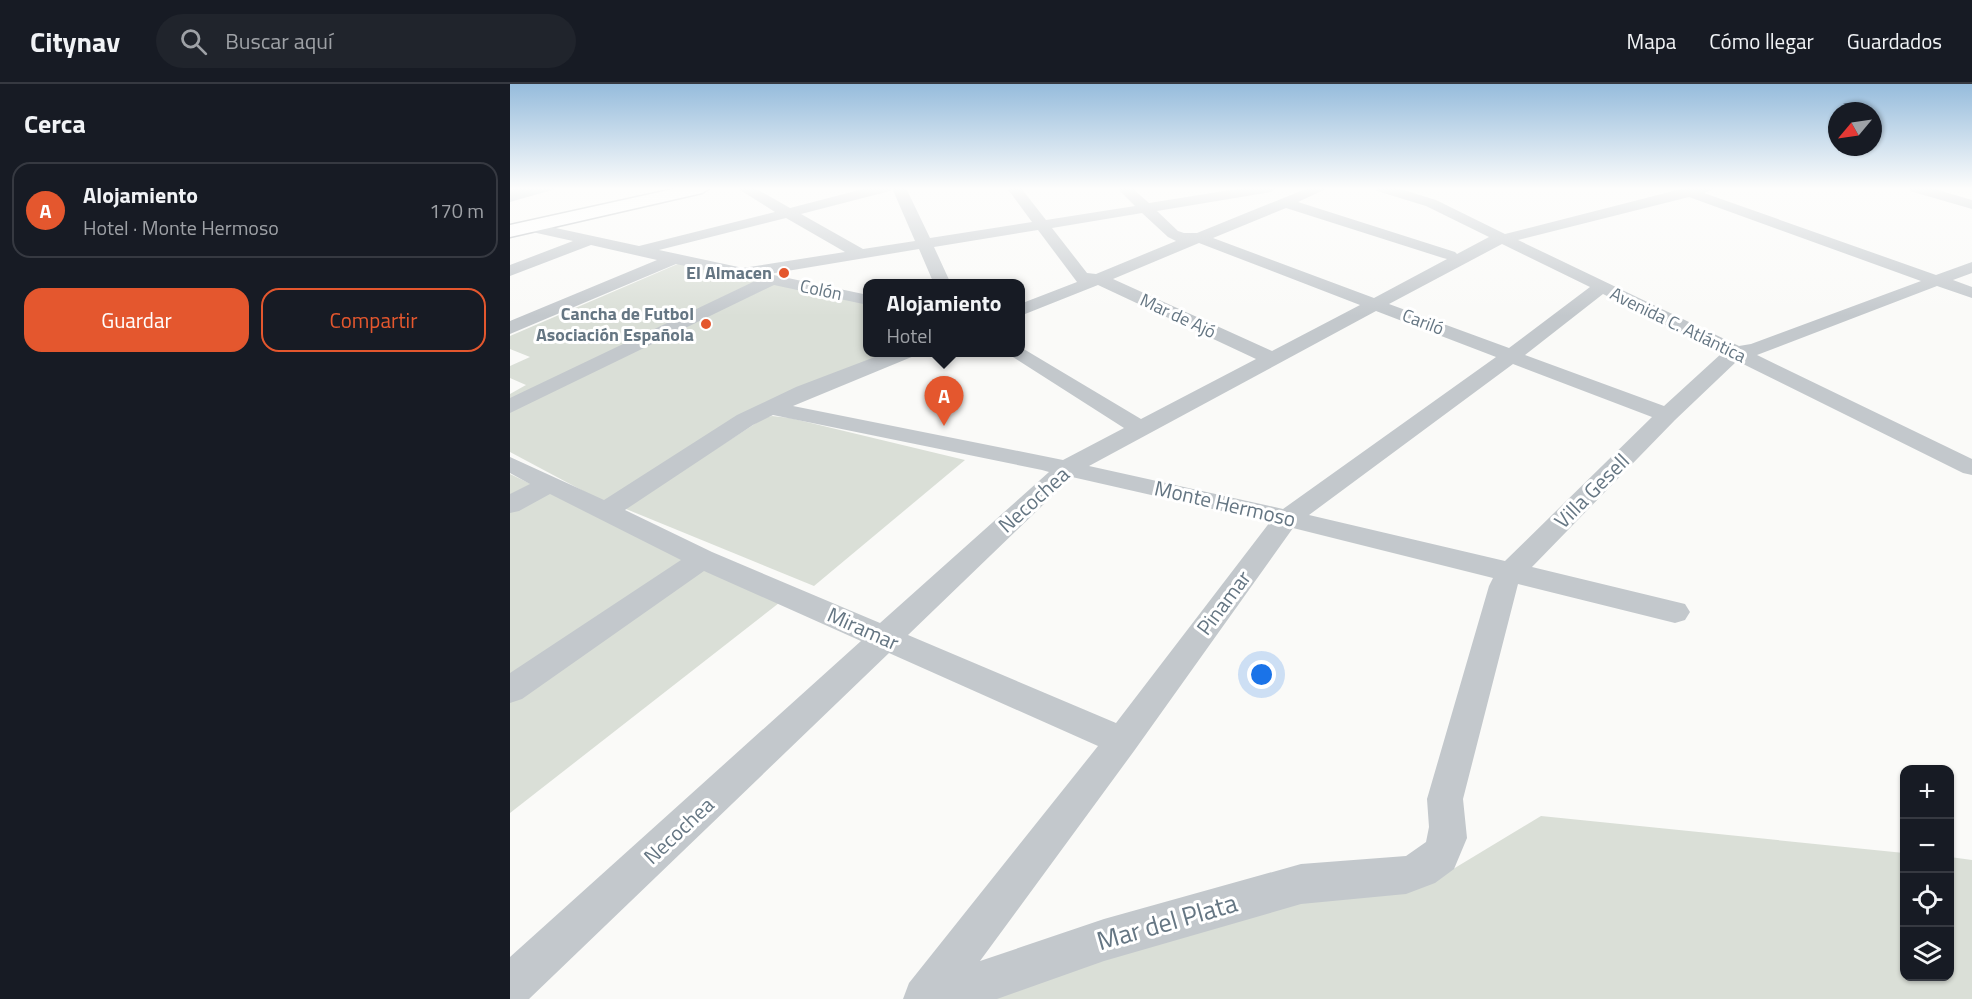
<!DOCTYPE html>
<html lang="es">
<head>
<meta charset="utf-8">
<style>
	body { margin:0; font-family:"Titillium Web",sans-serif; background:#20242c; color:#f1f3f6 }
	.controls { position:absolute; right:18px; bottom:18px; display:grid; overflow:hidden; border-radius:12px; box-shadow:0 2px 4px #0004 }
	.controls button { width:54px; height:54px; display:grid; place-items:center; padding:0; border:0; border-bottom:2px solid #363941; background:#171b24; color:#f1f3f6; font:30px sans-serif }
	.compass { position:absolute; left:1318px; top:18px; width:54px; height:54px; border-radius:50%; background:#171b24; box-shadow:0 2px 4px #0004; rotate:241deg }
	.you { position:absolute; left:752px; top:591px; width:21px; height:21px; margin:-15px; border:4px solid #fff; border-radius:50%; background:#1a73e8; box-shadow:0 0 0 9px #1a73e833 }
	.badge { display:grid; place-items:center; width:39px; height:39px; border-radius:50%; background:#e4572e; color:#fff; font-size:20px; font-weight:700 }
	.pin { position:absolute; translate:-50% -50px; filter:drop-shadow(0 2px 3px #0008) }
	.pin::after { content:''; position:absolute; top:32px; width:21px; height:18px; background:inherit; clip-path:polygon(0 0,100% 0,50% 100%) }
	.popup { position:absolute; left:353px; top:195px; width:162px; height:78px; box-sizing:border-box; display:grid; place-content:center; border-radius:12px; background:#171b24; filter:drop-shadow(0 2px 4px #0005); font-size:20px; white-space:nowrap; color:#9ea1a6 }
	.popup b { font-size:22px; color:#f1f3f6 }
	.popup::after { content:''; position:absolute; left:50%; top:100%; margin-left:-12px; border:12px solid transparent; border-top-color:#171b24 }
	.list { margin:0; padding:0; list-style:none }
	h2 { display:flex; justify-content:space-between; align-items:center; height:78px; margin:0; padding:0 24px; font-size:26px }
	h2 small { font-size:20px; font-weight:400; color:#9ea1a6 }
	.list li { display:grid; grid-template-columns:39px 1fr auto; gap:18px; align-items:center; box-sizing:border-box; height:96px; margin:0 12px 12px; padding:0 12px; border:2px solid #363941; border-radius:18px }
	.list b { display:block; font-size:22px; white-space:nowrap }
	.list p { margin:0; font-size:20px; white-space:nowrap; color:#9ea1a6 }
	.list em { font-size:20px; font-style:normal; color:#9ea1a6 }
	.actions { display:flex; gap:12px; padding:18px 24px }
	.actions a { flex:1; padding:14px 0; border:2px solid #e4572e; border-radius:18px; text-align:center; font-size:21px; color:#e4572e }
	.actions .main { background:#e4572e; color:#fff }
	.icon { flex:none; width:33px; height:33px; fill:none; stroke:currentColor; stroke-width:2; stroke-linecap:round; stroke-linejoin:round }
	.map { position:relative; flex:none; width:1462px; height:915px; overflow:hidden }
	header { display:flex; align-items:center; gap:36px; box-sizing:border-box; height:84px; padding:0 30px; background:#171b24; border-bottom:2px solid #363941 }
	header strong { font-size:28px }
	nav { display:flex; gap:33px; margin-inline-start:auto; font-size:21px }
	.search { width:420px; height:54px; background:#20242c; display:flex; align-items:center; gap:15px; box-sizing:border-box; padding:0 21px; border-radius:33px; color:#9ea1a6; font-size:22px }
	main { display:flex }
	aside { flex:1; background:#171b24 }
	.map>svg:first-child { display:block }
	.green { fill:#dadfd7 }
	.water { fill:#bbc7cb }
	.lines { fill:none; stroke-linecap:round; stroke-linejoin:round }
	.major-casing { stroke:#b5babe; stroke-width:3 }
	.minor { fill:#c3c8cc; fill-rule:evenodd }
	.major { fill:#fff; fill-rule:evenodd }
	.poi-dot { fill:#e4572e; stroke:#fff; stroke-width:2 }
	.labels { text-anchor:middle; stroke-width:6; stroke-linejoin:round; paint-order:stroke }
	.far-poi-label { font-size:18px; font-weight:bold; fill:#657683; stroke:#fff; text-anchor:end }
	.far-street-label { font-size:18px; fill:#657683; stroke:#fff }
	.street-label { font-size:21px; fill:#657683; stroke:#fff }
	.near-street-label { font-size:26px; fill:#657683; stroke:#fff }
</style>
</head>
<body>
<header>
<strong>Citynav</strong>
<div class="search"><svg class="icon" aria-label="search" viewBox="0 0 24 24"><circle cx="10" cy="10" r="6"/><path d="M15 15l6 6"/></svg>Buscar aquí</div>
<nav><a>Mapa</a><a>Cómo llegar</a><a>Guardados</a></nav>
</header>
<main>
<aside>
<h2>Cerca<small></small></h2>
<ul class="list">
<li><span class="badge">A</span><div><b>Alojamiento</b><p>Hotel · Monte Hermoso</p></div><em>170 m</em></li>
</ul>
<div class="actions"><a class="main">Guardar</a><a>Compartir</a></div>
</aside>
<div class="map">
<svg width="1462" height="915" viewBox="0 0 1462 915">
	<rect width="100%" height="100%" fill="#fafaf8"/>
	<!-- green -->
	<g class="green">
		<polygon points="170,179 357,220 358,268 387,269 327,292 99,416 90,416 0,368 0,310 16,301 0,294 0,282 20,273 0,265 0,252"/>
		<polygon points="262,332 280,334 455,376 304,502 116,425 117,422 254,334"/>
		<polygon points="0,390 269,519 0,729"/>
		<polygon points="1031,732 1394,769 1394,892 1440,892 1440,773 1462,776 1462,915 463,915 796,807 920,799"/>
	</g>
	<!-- water -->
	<polygon class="water" points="6,104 49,104 0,118 0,106"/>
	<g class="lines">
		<defs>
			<polygon id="major" points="168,104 200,104 192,109 0,153 0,141"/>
		</defs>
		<!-- major casing -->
		<use href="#major" class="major-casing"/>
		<!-- minor -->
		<g class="minor">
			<path d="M227 104H245L280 124 357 104H382L380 107 291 130 353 165 405 157 382 104H396L420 154 522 138 497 104H511L536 136 625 122 607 104H622L639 119 733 104H768L761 108 647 127 668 147 674 149H687L798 104H818L788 118 945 168 947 170 979 153 916 122 867 107 865 104H887L926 116 995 150 1175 104H1207L1194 109 1426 191 1462 178V189L1443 196 1462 203V214L1427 202 1247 271 1462 375V391L1453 389 1227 277 1165 336 1022 483 1175 520 1180 528 1175 536 1165 539 1008 500 953 715 957 754 944 785 925 799 896 810 791 820 594 877 487 915H393L399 899 588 662 379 569 19 915H0V873L351 557 194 487 12 615 0 619V589L171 476 40 410 9 427 0 429V410L20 400 0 389V373L94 416 227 331 286 303 378 268H407L404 272 283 322 553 376 614 344 495 268H510L512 264 631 335 746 275 588 201 510 232V220L567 198 528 146 424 163 441 200H424L409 165 259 190 358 211V221L264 201 0 329V314L245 197 166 180 0 250V237L147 176 81 161 0 192V181L63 157 13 146 10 143 13 140 18 138 129 162 265 128ZM1179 113 1411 197 1241 260 1229 262 1008 156ZM776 124 933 174 937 175 864 214 703 154ZM632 129 658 153 666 157 586 190 577 189 542 144ZM276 134 335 168 233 184 149 166ZM689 159 850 221 762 267 603 195ZM992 160 1080 203 999 264 879 220ZM1093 210 1212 269 1154 322 1015 271ZM866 227 986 273 773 425 579 382ZM1003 280 1142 333 995 477 799 431ZM263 331 532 386 539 388 370 539 202 468 115 426 243 341ZM562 393 760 438 606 639 398 551ZM783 444 983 494 979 502 917 715 919 743 916 758 896 772 791 780 594 835 470 877 624 667Z"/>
			<polygon points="1398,104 1421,104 1462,116 1462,125 1400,107"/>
		</g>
		<!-- major -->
		<use href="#major" class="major"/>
	</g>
	<!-- sky -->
	<linearGradient id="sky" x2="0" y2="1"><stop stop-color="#96bcdc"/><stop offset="0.45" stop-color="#fdfdfc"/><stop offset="1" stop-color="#fdfdfc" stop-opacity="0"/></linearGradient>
	<rect width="1462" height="232" fill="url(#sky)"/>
	<!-- markers -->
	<g class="poi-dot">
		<circle cx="274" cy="189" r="6"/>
		<circle cx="196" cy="240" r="6"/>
	</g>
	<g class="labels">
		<!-- far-poi labels -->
		<g class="far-poi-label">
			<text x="262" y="195">El Almacen</text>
			<text x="184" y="236">Cancha de Futbol<tspan x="184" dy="21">Asociación Española</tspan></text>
		</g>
		<!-- far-street labels -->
		<g class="far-street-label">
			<text transform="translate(311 206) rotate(12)" y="6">Colón</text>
			<text transform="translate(668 232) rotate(25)" y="6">Mar de Ajó</text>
			<text transform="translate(913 238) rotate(21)" y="6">Cariló</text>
			<text transform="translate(1168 241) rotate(26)" y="6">Avenida C. Atlántica</text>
		</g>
		<!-- street labels -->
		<g class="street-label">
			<text transform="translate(1082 407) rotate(-45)" y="7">Villa Gesell</text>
			<text transform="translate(524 416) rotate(-42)" y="7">Necochea</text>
			<text transform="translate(715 420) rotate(13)" y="7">Monte Hermoso</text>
			<text transform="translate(714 519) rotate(-53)" y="7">Pinamar</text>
			<text transform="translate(353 545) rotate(24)" y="7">Miramar</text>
			<text transform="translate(169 747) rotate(-43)" y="7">Necochea</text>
		</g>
		<!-- near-street labels -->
		<g class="near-street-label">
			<text transform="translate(657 838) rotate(-16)" y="9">Mar del Plata</text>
		</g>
	</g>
</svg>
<div class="controls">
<button>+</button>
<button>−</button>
<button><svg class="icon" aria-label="locate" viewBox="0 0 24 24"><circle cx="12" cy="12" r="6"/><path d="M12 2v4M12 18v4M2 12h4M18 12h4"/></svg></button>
<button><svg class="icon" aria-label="layers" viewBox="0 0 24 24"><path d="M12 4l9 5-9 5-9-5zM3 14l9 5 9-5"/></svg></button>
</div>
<svg class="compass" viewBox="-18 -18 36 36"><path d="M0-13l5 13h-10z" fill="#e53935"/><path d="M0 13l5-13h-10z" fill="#9ea1a6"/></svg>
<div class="you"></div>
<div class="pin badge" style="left:434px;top:342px">A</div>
<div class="popup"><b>Alojamiento</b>Hotel</div>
</div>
</main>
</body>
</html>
